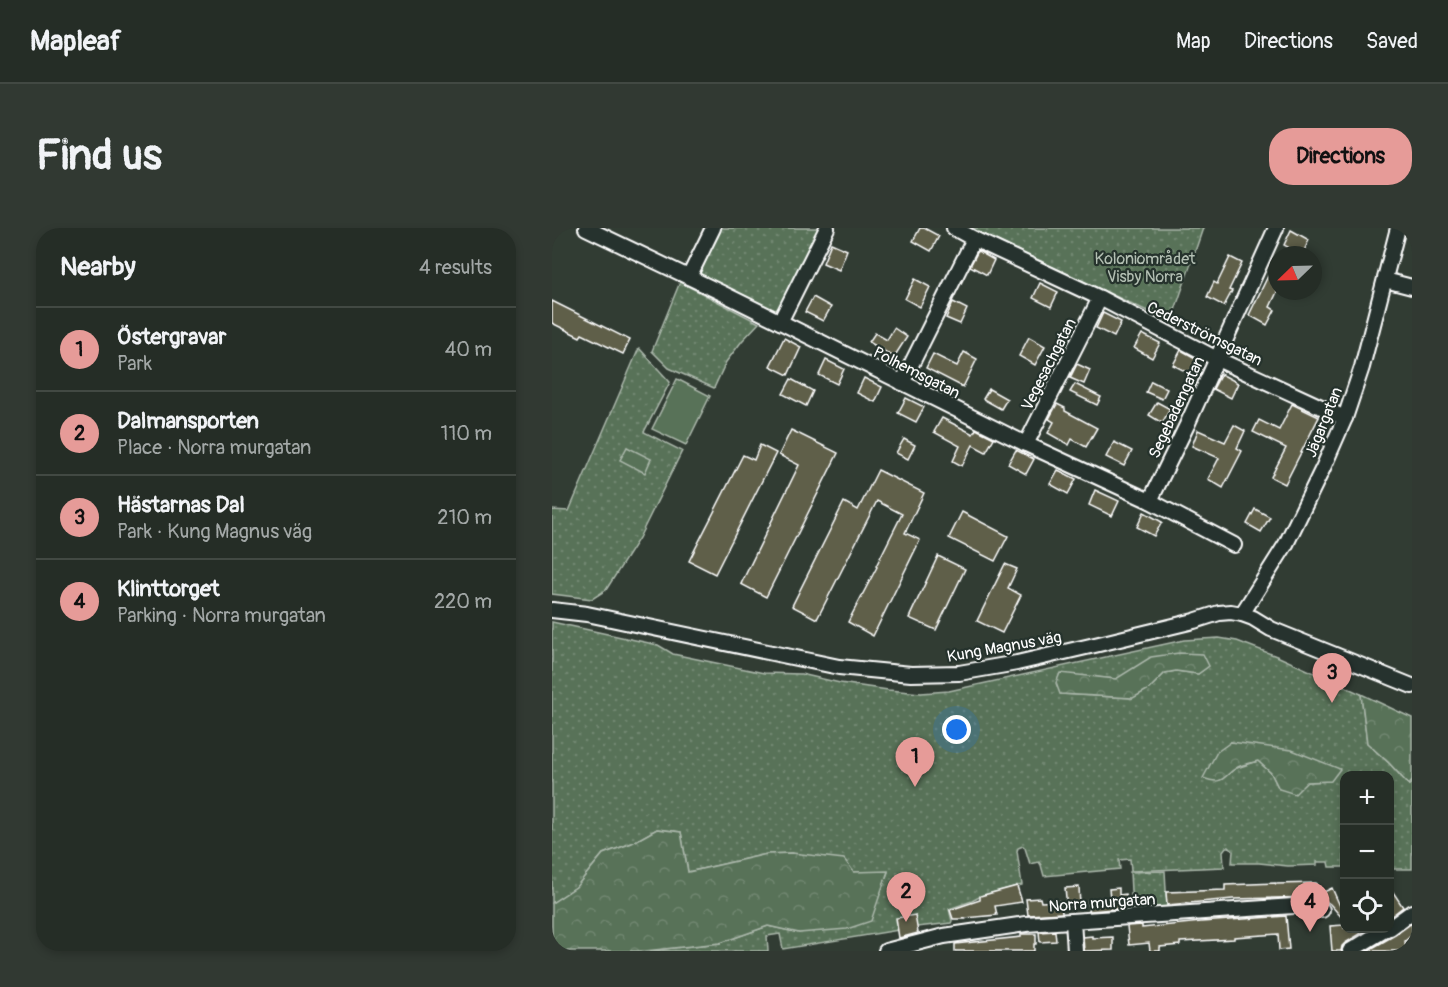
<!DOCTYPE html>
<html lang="en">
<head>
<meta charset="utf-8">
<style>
	body { margin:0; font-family:Pangolin,sans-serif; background:#313932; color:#f1f3f6 }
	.controls { position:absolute; right:18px; bottom:18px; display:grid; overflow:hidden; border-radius:12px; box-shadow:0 3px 9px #0003 }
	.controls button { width:54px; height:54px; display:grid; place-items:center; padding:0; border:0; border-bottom:2px solid #424943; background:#252d26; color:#f1f3f6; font:30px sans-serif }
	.compass { position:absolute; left:716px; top:18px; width:54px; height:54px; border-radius:50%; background:#252d26; box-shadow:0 3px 9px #0003; rotate:247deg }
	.you { position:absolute; left:405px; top:502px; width:21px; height:21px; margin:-15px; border:4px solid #fff; border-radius:50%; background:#1a73e8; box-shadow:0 0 0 9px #1a73e833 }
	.badge { display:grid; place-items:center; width:39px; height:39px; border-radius:50%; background:#e69b98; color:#111; font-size:20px; font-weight:700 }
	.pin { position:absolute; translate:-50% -50px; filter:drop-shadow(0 2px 3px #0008) }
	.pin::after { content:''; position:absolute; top:32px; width:21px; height:18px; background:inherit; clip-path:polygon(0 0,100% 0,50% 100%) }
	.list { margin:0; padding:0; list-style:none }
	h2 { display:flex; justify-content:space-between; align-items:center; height:78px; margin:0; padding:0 24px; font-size:26px }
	h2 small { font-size:20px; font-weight:400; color:#a3a8a7 }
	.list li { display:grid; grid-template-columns:39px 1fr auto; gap:18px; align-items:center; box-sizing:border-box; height:84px; padding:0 24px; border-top:2px solid #424943 }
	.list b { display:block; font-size:22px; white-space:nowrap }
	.list p { margin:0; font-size:20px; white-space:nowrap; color:#a3a8a7 }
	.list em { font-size:20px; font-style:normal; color:#a3a8a7 }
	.icon { flex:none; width:33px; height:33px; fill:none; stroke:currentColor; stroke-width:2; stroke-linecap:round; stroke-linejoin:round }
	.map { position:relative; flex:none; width:860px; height:723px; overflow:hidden; border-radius:24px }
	header { display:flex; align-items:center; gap:36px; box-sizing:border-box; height:84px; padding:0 30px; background:#252d26; border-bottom:2px solid #424943 }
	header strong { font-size:28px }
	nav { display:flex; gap:33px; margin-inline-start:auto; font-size:21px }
	.intro { display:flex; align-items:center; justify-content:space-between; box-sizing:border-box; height:144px; padding:0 36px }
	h1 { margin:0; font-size:42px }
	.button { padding:15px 27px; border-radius:24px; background:#e69b98; color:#111; font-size:21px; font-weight:700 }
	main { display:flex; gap:36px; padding:0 36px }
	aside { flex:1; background:#252d26; border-radius:24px; box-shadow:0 3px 9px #0003 }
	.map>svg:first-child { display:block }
	.green { fill:url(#green-dots); stroke:#acb8ac; stroke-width:1.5; fill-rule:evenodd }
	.forest { fill:url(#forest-crowns); stroke:#acb8ac; stroke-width:1.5 }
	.pitch { fill:#587258; stroke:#acb8ac; stroke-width:1.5 }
	.building { fill:#5f5f4a; stroke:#fff; stroke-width:1.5 }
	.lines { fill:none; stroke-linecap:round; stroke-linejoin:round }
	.street-casing { stroke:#fff; stroke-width:18 }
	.street { stroke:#26332d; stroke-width:14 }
	.labels { text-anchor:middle; stroke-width:4.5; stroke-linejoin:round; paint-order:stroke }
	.park-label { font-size:16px; fill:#b4c0b4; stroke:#26332d }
	.street-label { font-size:16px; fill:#fff; stroke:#26332d }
</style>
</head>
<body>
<header>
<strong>Mapleaf</strong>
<nav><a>Map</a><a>Directions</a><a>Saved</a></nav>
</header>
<div class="intro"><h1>Find us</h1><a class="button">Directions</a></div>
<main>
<aside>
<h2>Nearby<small>4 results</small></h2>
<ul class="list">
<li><span class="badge">1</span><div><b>Östergravar</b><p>Park</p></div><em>40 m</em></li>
<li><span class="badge">2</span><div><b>Dalmansporten</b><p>Place · Norra murgatan</p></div><em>110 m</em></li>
<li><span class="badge">3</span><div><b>Hästarnas Dal</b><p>Park · Kung Magnus väg</p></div><em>210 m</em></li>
<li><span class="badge">4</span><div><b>Klinttorget</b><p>Parking · Norra murgatan</p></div><em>220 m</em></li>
</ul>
</aside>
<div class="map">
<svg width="860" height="723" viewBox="0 0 860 723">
	<defs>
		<pattern id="green-dots" width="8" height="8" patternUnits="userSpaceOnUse" patternTransform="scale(1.5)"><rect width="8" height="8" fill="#587258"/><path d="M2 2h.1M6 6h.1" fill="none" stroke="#718771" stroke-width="1.8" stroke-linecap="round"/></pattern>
		<pattern id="forest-crowns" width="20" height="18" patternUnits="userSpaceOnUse" patternTransform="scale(1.5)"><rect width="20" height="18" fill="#587258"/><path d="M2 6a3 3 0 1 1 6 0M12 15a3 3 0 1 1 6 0" fill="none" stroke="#718771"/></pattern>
	</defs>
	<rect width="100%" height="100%" fill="#313c33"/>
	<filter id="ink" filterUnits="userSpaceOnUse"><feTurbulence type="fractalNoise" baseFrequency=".0167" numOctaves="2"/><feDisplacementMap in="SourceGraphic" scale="12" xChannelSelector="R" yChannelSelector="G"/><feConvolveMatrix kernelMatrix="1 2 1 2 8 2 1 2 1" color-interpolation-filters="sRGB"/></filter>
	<g filter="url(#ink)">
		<!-- green -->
		<g class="green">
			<polygon points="166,0 267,0 225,85 145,46"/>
			<polygon points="417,0 651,0 619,94"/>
			<polygon points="128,54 207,95 190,113 174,134 162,160 117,140 100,123"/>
			<polygon points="87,120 118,154 92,204 130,223 87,310 54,362 40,371 0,366 0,282 17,283"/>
			<path d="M0 394 106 417 121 426 212 445 249 446 288 455 336 462 369 465 397 463 632 412 667 410 685 413 727 429 809 466 815 515 838 536 857 557 860 553V641H838V548H792V639H777L776 634H765V637L736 638 707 635H680L681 623 677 619H674L671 623 672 639 579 643 578 631 567 632 568 641 492 648 489 637 487 634 478 636 473 620 471 618 466 620 465 623 470 657 431 667 420 673 397 681 400 693 399 695 365 699 231 721 228 706 215 708 216 723H93L168 715 216 698 247 705 328 665 336 644H302L240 625 215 626 136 644 129 604 105 601 80 615 51 626 24 659 0 675ZM657 438 646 446 624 443 613 445 597 461 580 470 508 466 544 449 564 451ZM679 514 779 553 755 554 727 561 719 545 706 533 685 540Z"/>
			<polygon points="613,643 615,680 580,682 578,644"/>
		</g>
		<!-- forest -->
		<g class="forest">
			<polygon points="627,425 651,426 657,438 646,446 624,443 613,445 597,461 581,470 508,466 504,455 508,445 564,451 599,429"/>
			<polygon points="809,466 860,490 860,553 857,557 838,536 815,515"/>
			<path d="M679 514 740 522 788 541 779 553 755 554 743 566 727 561 719 545 706 533C700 535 692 536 686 539 670 548 673 558 651 550L665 524Z"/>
			<polygon points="105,601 129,604 136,644 215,626 240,625 292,631 302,644 336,643 319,693 295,701 247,705 216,698 168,715 93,723 0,723 0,675 24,659 51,626 80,615"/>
		</g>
		<!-- pitch -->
		<g class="pitch">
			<polygon points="125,151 158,168 134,217 100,201"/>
			<polygon points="75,219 99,231 93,245 68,232"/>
		</g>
		<!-- building -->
		<g class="building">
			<polygon points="368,0 372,0 387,8 379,23 361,13"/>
			<polygon points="739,2 757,12 750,27 732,17"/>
			<polygon points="279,15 295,22 287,42 271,35"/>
			<polygon points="426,23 442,32 435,47 418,38"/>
			<polygon points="678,29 690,35 677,62 680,63 672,78 655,69 662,54 665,56"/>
			<polygon points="718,44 725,47 725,64 718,79 723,82 715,97 697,87"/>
			<polygon points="363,51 378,59 368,79 353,71"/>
			<polygon points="488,55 506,64 499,79 481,70"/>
			<polygon points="261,69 279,79 271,93 253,84"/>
			<polygon points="0,73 78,112 71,126 30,106 28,109 0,95"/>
			<polygon points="401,74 415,81 408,96 394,90"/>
			<polygon points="551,85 569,94 562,109 544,100"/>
			<polygon points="342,100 355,109 342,129 317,114 323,105 335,112"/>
			<polygon points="590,106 608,115 600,130 582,120"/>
			<polygon points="477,109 493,118 483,137 467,128"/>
			<polygon points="232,110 249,119 236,147 218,138"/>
			<polygon points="629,122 647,132 639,146 621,137"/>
			<polygon points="412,124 425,131 411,159 374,140 381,126 405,138"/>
			<polygon points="274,132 292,141 285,156 267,147"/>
			<polygon points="525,136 538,142 532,156 518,150"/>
			<polygon points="669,146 686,155 679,170 661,161"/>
			<polygon points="312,150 330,159 323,174 305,165"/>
			<polygon points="239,151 261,163 254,178 231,166"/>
			<polygon points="599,153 615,161 610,171 594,164"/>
			<polygon points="523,156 549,169 545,177 518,164"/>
			<polygon points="437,161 455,171 449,181 431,171"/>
			<polygon points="354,170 372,179 364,194 346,185"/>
			<polygon points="605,174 618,181 610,195 597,187"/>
			<polygon points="505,176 513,180 513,183 545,200 534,219 520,211 517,217 496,205 502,194 497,191"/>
			<polygon points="740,176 767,189 733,256 719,249 734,220 701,204 707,192 727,202"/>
			<polygon points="390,190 421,206 424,201 442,210 434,224 421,217 410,238 401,233 408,218 382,204"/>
			<polygon points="682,197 693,203 685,220 690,223 671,260 656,251 667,230 640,218 646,202 673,214"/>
			<polygon points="239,202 286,225 214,369 189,356 247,237 227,227"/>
			<polygon points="352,211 363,217 356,231 344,225"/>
			<polygon points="562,214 580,223 572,238 554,229"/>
			<polygon points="208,217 224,225 163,346 137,333 191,227 202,232"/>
			<polygon points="464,222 482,231 474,246 456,236"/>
			<polygon points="326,242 372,265 353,305 368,312 321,408 296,394 325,339 324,338 350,286 325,273 265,391 240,378 292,274 306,282"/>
			<polygon points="506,242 524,251 516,266 498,256"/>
			<polygon points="543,262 567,273 560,288 537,277"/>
			<polygon points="703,281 718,289 709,304 695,296"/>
			<polygon points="410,284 456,308 443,333 397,310"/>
			<polygon points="592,284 610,294 602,308 585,299"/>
			<polygon points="386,328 413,341 384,402 357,390"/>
			<polygon points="453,336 465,341 456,360 469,367 450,405 425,393"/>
			<polygon points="724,655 724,656 764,655 765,669 681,671 615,677 614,664 673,662 673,657"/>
			<polygon points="465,658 470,674 443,678 445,687 412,690 413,691 401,691 398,682 428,672 428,668"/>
			<polygon points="837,658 851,679 838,689 837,687"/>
			<polygon points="527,659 528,678 515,679 513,660"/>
			<polygon points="567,660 567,667 574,666 574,680 537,683 536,672 558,670 557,661"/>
			<polygon points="780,660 792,687 792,692 778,676 766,667"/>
			<polygon points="488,670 489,674 509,673 510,685 476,687 474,671"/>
			<polygon points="363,687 366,705 347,710 344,690"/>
			<polygon points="734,688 737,721 727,722 726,706 682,709 682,711 628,714 628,717 608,719 608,723 598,723 597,715 577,717 575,698 590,697 590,700 649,694"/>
			<polygon points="860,695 860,707 853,713 854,723 815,723 843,707"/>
			<polygon points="792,697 792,700 818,700 793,715 790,718 789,723 780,723 778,698"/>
			<polygon points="503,703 504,713 488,714 487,704"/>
			<polygon points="469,706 484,706 484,716 482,716 482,723 403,723 403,716 469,709"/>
			<polygon points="540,708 540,710 561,709 561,722 532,723 531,709"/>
		</g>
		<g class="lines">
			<defs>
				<g id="street">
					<polyline points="34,0 172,66 474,216 598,273 682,317"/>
					<polyline points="402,0 422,11 548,70 665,131 793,190"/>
					<polyline points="137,49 161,0"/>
					<polyline points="833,52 860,59"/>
					<polyline points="228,94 275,0"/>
					<polyline points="350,155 422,11"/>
					<polyline points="474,216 548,70"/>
					<polyline points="598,273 635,197 724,0"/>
					<polyline points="0,382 35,386 287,439 359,446 407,445 465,435 547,416 642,393 667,385 679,384 690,386 701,390 719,401 860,458"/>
					<polyline points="690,386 734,316 771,240 793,190 810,139 846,0"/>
					<polyline points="521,693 523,723"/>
					<polyline points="838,700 860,684"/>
					<polyline points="334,723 392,708 474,696 742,678 766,678 770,682"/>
					<polyline points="798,723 836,700"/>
				</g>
			</defs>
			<!-- street casing -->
			<use href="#street" class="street-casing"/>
			<!-- street -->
			<use href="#street" class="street"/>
		</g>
	</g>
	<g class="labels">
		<!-- park labels -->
		<g class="park-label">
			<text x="593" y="36">Koloniområdet<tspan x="593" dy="18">Visby Norra</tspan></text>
		</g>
		<!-- street labels -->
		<g class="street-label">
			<text transform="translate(653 105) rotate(26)" y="6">Cederströmsgatan</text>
			<text transform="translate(496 136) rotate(-63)" y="6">Vegesachgatan</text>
			<text transform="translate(365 144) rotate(27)" y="6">Polhemsgatan</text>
			<text transform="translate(624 179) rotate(-65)" y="6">Segebadengatan</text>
			<text transform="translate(771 194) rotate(-68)" y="6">Jägargatan</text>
			<text transform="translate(452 418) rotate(-10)" y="6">Kung Magnus väg</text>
			<text transform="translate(550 674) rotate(-4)" y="6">Norra murgatan</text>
		</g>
	</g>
</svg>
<div class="controls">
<button>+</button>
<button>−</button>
<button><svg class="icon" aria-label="locate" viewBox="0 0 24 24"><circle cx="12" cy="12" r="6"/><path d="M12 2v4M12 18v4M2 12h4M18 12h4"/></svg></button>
</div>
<svg class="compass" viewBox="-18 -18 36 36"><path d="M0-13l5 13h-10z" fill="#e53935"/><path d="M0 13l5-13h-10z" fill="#a3a8a7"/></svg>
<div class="you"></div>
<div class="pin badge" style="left:363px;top:559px">1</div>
<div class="pin badge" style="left:354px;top:694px">2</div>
<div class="pin badge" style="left:780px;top:475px">3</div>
<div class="pin badge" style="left:758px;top:704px">4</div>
</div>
</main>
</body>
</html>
